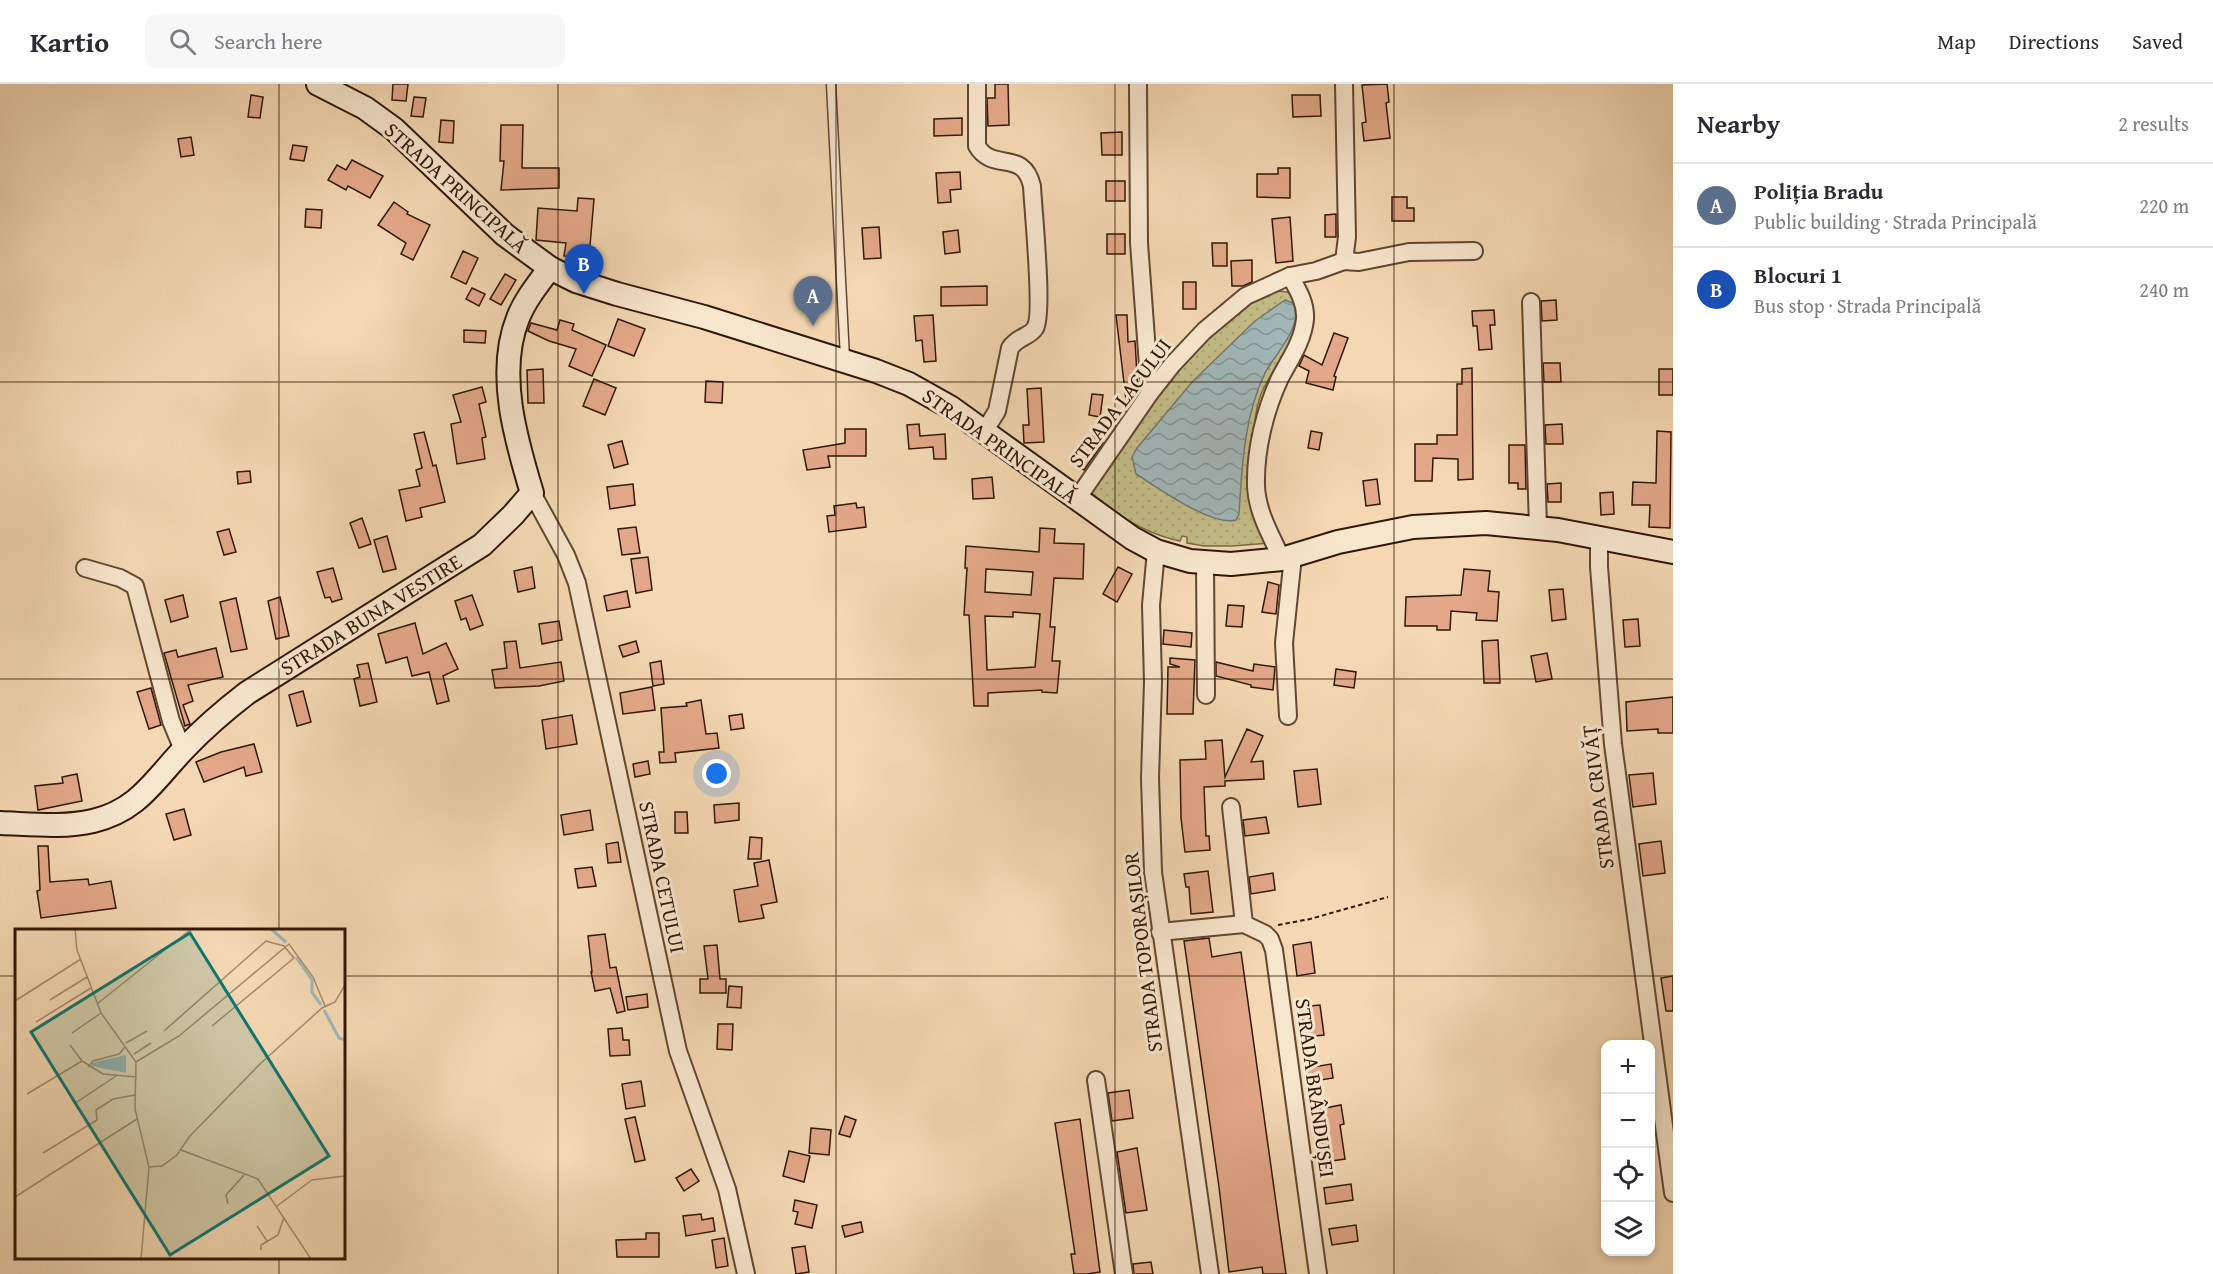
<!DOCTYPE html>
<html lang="en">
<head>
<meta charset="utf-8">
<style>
	body { margin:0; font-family:"Gentium Book Plus",serif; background:#f7f7f7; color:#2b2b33 }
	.controls { position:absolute; right:18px; bottom:18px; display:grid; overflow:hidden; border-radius:12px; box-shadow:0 3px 9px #0003 }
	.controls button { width:54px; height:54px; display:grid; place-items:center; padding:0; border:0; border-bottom:2px solid #e1e1e2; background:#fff; color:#2b2b33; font:30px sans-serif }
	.you { position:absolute; left:717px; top:690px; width:21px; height:21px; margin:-15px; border:4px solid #fff; border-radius:50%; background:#1a73e8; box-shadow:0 0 0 9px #1a73e833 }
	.badge { display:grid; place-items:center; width:39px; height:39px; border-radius:50%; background:#8f2418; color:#fff; font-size:20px; font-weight:700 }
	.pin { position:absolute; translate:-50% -50px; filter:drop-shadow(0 2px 3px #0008) }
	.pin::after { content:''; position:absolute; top:32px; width:21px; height:18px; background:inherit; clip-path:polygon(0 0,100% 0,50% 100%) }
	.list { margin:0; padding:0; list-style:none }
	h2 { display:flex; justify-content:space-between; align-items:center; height:78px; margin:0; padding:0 24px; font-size:26px }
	h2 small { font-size:20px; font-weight:400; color:#7c7c81 }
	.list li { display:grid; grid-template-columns:39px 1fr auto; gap:18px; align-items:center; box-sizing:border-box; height:84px; padding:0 24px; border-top:2px solid #e1e1e2 }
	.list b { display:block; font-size:22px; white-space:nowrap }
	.list p { margin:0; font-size:20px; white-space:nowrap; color:#7c7c81 }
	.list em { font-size:20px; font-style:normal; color:#7c7c81 }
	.icon { flex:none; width:33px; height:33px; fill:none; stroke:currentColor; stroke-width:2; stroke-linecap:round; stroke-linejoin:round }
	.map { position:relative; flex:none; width:1673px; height:1190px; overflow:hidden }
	header { display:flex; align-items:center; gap:36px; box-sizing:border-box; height:84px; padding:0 30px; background:#fff; border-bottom:2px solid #e1e1e2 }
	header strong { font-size:28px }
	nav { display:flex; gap:33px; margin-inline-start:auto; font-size:21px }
	.search { width:420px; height:54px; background:#f7f7f7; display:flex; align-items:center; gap:15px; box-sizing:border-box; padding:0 21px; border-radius:12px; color:#7c7c81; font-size:22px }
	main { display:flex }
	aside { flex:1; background:#fff }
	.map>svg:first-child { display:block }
	.grass { fill:url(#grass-dots); stroke:#7a6a46; stroke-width:1.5 }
	.water { fill:url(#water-waves); stroke:#757670; stroke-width:1.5 }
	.building { fill:#e3a889; stroke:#321705; stroke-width:1.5; fill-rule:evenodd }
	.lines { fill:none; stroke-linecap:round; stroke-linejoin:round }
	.lane-casing { stroke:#624730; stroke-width:11 }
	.street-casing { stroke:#624730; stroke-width:20 }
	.secondary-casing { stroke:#321705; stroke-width:26 }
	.path { stroke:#321705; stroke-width:2; stroke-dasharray:4.5 3; stroke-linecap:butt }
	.lane { stroke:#f7e6ce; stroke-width:8 }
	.street { stroke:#f7e6ce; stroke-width:16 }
	.secondary { stroke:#f7e6ce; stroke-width:22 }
	.grid { fill:none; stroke:#321705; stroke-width:1.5; stroke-opacity:0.55 }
	.labels { text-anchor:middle; stroke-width:6; stroke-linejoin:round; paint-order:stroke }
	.street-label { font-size:21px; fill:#321705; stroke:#f7e6ce }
	.inset-river { fill:none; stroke:#a1b6b8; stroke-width:3 }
	.inset-road { fill:none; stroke:#a68b6d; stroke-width:1.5 }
	.view { fill:#0f766e; fill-opacity:0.15; stroke:#0f766e; stroke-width:3 }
	.inset-edge { fill:none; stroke:#321705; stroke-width:3 }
</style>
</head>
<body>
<header>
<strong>Kartio</strong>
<div class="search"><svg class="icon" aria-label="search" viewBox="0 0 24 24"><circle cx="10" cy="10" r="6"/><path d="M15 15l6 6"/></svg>Search here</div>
<nav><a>Map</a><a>Directions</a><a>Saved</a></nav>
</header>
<main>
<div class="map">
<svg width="1673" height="1190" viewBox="0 0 1673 1190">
	<defs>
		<pattern id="grass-dots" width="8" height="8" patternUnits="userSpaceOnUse" patternTransform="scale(1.5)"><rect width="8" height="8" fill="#c3bc87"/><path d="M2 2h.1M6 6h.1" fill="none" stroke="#a8a173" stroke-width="1.8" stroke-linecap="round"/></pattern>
		<pattern id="water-waves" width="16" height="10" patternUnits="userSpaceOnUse" patternTransform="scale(1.5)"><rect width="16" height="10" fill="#a1b6b8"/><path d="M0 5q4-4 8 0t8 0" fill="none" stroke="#849394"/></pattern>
	</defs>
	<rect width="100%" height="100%" fill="#f3d8b3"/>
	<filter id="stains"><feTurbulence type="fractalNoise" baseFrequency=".00333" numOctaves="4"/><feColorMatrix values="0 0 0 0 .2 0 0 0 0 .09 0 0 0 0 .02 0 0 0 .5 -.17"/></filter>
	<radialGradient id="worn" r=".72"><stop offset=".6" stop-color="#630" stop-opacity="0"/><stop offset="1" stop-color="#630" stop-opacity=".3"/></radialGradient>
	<!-- grass -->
	<path class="grass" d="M1279 207 1287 208C1290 210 1296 214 1298 217 1310 238 1267 291 1260 313 1245 358 1262 413 1270 459L1232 462H1204L1187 459V453L1182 452 1180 457C1146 450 1116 431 1090 408 1131 348 1206 225 1279 207Z"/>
	<!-- water -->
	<path class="water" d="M1285 216 1293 219C1305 241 1275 270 1265 289 1244 332 1242 383 1239 430L1236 436C1212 443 1157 403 1136 390L1132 373 1137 364 1193 297 1255 237Z"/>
	<!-- building -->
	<g class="building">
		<polygon points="393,0 408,0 406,17 392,16"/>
		<polygon points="995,0 1008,0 1009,41 988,42 987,14 995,14"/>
		<polygon points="1387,0 1389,18 1386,19 1390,54 1364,57 1362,39 1366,38 1362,1"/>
		<polygon points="251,11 263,13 260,34 248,33"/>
		<polygon points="1292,11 1320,11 1321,32 1293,33"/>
		<polygon points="414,13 426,14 423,33 411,32"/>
		<polygon points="962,34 962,51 934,52 934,35"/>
		<polygon points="441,36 454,37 453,59 439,58"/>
		<polygon points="501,41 523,41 522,84 559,84 559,104 501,106 504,77 500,77"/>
		<polygon points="1122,48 1122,71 1102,71 1101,49"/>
		<polygon points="191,53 194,71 181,73 178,55"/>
		<polygon points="293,61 307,63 304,77 290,75"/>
		<polygon points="352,76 383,92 370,114 348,102 346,106 328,96 337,81 346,86"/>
		<polygon points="1278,84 1290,84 1290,114 1257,113 1257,90 1278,90"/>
		<polygon points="960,88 961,105 950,106 951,118 938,119 936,89"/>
		<rect x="1106" y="97" width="19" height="20"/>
		<polygon points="1392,113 1407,113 1407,124 1414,124 1414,137 1392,137"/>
		<polygon points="578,114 594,115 589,173 564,172 566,159 536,156 538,124 577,127"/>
		<polygon points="394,118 408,128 407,130 430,141 413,176 401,170 406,159 378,141"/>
		<polygon points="306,125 322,126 321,144 305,143"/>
		<polygon points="1336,130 1336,153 1325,153 1325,131"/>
		<polygon points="1290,133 1293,177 1276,179 1272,135"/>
		<polygon points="879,143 881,174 864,175 862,144"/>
		<polygon points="958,146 960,168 945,170 943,148"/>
		<rect x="1107" y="150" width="18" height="20"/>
		<polygon points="1212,159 1227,159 1227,182 1213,182"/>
		<polygon points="463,167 478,174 466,200 451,193"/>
		<polygon points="1252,176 1252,198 1243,202 1232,202 1231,177"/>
		<polygon points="505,190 516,196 501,221 490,215"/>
		<rect x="1183" y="198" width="13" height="27"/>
		<polygon points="987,202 987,221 941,222 941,203"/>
		<polygon points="472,204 485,210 479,222 466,215"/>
		<polygon points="1556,216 1557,236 1542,237 1541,217"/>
		<polygon points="1494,226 1495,241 1490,241 1492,265 1479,266 1477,242 1473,242 1472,227"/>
		<polygon points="933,231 936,277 924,278 922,256 916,257 914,232"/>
		<polygon points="1116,231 1127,231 1128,258 1135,257 1138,308 1133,315 1126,316"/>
		<polygon points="618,235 645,245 634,272 608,262"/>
		<polygon points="560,236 574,240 572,246 606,261 592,292 569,282 576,265 549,257 528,247 531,239 557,246"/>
		<polygon points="464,246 486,247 485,259 464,258"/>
		<polygon points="1334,249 1348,254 1334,292 1336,293 1333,306 1306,299 1309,287 1299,282 1304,271 1322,281"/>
		<polygon points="1543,279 1560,279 1561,298 1544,298"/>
		<polygon points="1472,284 1473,395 1458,396 1458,375 1433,374 1432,397 1415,397 1415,360 1437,360 1437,351 1457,351 1457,300 1462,300 1462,285"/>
		<polygon points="543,285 544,319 528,319 527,286"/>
		<rect x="1659" y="285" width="14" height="26"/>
		<polygon points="594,295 616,304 605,331 583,322"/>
		<polygon points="706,297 723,298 722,319 705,318"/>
		<polygon points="482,303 486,318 479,320 486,353 482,354 485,375 457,380 451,340 461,338 453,311"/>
		<polygon points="1041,304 1044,358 1024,359 1023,341 1029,341 1027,305"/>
		<polygon points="1092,310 1103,311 1100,333 1089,331"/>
		<polygon points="919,340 920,352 945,350 946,375 934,375 933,363 909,365 907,341"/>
		<polygon points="1562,340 1563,360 1546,360 1545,341"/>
		<polygon points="845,345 866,345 866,372 828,372 830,383 807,386 803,366 845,359"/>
		<polygon points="1311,347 1322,349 1319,366 1308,364"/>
		<polygon points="1657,347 1671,348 1670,444 1649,443 1650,421 1632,421 1633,398 1656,399"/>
		<polygon points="424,348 433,382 436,381 445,418 420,424 422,433 406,437 399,406 420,402 416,386 422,384 414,350"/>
		<polygon points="1092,352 1103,359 1084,386 1074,379"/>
		<polygon points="622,357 628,380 614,384 608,361"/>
		<polygon points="1509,361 1525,361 1526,405 1518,405 1518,399 1509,399"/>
		<polygon points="250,387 251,398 238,400 237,388"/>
		<polygon points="992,393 994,414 973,415 972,395"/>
		<polygon points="1377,395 1380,420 1366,422 1363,397"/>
		<polygon points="1561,399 1561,418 1548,418 1547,400"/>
		<polygon points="633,400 635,421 610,425 607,403"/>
		<polygon points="1613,408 1614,430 1601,431 1600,409"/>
		<polygon points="856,419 857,424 864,423 866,443 829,448 827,432 835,431 834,422"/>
		<polygon points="362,434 371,460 359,464 350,439"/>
		<polygon points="636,443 640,469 622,471 618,445"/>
		<path d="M1040 444 1055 445 1054 459 1084 460 1083 495 1054 494 1050 543H1055L1052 577H1060L1057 609 1042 608V606L988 609V622H974L969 531H964L967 484H965L966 462 1039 468ZM986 485 1033 488 1031 511 985 508ZM1013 528 1040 530 1035 583 987 586 985 532 1013 533Z"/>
		<polygon points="229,445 236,468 224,471 217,448"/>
		<polygon points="387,452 396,485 383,488 374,456"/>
		<polygon points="648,473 652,506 636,509 631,475"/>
		<polygon points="532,483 535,504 518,508 514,487"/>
		<polygon points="1118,483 1132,490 1117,518 1103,510"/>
		<polygon points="333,484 342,515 332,518 330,513 325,514 317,488"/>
		<polygon points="1464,485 1490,487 1488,507 1499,508 1497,537 1476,536 1477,529 1451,527 1450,546 1437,546 1437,542 1405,542 1406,513 1461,511"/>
		<polygon points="1268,498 1279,501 1276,530 1262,528"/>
		<polygon points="1563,505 1566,535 1552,537 1549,506"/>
		<polygon points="627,507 630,523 607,527 604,512"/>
		<polygon points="183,511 188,533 171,538 165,516"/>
		<polygon points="472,511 483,541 470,546 466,534 461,536 455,517"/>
		<polygon points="280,513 289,552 276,555 268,517"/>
		<polygon points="236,514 247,565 231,568 220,518"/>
		<polygon points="1228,521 1244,522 1242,543 1226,542"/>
		<polygon points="1638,535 1640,562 1625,563 1623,536"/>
		<polygon points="559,537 562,556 542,560 539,540"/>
		<polygon points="415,539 423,570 446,559 458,585 443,592 449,617 437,620 429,588 412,592 407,573 386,579 378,550"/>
		<polygon points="1164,546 1192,549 1191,563 1163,560"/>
		<polygon points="1498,556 1500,599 1484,599 1482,557"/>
		<polygon points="516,557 520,584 561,578 564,597 539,602 495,604 492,586 507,584 504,558"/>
		<polygon points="636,557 639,568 623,573 619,562"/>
		<polygon points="216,564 223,593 188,601 193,617 183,621 190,640 185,642 164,569 176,566 178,573"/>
		<polygon points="1547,569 1552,595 1536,598 1531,572"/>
		<polygon points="1170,574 1195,576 1193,630 1167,630 1168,583 1180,583 1170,580"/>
		<polygon points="661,577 664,600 653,602 650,579"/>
		<polygon points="1216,578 1253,587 1254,580 1275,583 1273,606 1251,603 1251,601 1216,592"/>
		<polygon points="368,579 377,618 360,622 354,595 360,593 357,581"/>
		<polygon points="1336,585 1356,588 1354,604 1334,601"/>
		<polygon points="652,603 655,626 623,630 620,609"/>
		<polygon points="151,604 161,641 149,645 137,608"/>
		<polygon points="303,607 311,638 297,642 289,611"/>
		<polygon points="1673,613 1673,649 1658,649 1658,645 1627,647 1626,618"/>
		<polygon points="701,616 706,650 717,649 719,664 675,669 676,678 660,679 659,668 664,668 661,624 687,622 686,619"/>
		<polygon points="742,630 744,644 731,646 729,632"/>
		<polygon points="572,631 577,660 546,665 542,636"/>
		<polygon points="1247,645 1263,652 1251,678 1263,677 1264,695 1225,697 1225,702 1204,703 1206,752 1209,752 1210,766 1185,768 1181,734 1180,676 1206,675 1205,657 1222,656 1225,693"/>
		<polygon points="254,660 262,688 246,692 244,683 204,698 196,678 221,668"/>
		<polygon points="648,677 650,690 635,693 633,680"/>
		<polygon points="1317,685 1321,720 1298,723 1294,687"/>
		<polygon points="1653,689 1656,720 1633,723 1629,691"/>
		<polygon points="77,690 82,717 38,726 35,702 63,699 62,693"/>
		<polygon points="739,719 739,736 715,739 714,721"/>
		<polygon points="184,725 191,751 174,756 166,730"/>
		<polygon points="590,726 593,746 564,751 561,731"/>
		<polygon points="675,728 687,728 688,749 675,749"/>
		<polygon points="1266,733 1269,749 1245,752 1243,736"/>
		<polygon points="750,753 762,754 761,775 748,775"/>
		<polygon points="1661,757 1665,789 1643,792 1639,760"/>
		<polygon points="618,758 621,778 608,779 606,760"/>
		<polygon points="38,762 48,762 50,798 88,795 89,801 111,797 116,824 41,834 37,807 40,806"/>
		<polygon points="769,776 777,818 761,821 764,834 739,838 734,806 758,802 754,779"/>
		<polygon points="592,783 596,802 578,804 575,785"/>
		<polygon points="1208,787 1213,828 1191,830 1189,803 1186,803 1184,790"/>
		<polygon points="1273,789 1275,806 1251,810 1249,793"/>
		<polygon points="605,850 610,884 616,883 625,927 617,929 610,904 595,907 591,888 592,888 588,852"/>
		<polygon points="1209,854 1212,873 1241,868 1286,1190 1263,1190 1262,1183 1229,1188 1219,1103 1184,857"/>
		<polygon points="1311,858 1315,889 1297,892 1293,861"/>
		<polygon points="717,861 720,895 726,895 726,909 700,909 700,895 708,895 704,862"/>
		<polygon points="1673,892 1673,927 1666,927 1661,894"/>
		<polygon points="729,902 742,903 741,924 727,923"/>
		<polygon points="647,910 648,923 628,926 626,913"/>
		<polygon points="1320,921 1324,951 1305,953 1301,923"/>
		<polygon points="718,940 733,940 732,966 717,965"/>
		<polygon points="622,944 623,956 629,956 630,971 610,972 608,945"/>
		<polygon points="1331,980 1333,994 1309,998 1307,984"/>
		<polygon points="641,997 645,1022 626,1025 622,1000"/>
		<polygon points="1129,1006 1133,1034 1112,1037 1108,1009"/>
		<polygon points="1341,1021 1344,1040 1340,1041 1345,1075 1325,1078 1322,1057 1325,1057 1320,1025"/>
		<polygon points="845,1032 856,1036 850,1053 839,1050"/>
		<polygon points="635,1033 645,1076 635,1078 625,1035"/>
		<polygon points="1080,1035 1100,1188 1087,1190 1074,1190 1071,1170 1075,1170 1055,1039"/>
		<polygon points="811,1044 831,1046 829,1071 809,1069"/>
		<polygon points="1137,1064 1147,1126 1126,1129 1117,1068"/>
		<polygon points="789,1067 810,1072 804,1098 783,1092"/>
		<polygon points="691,1085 699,1097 684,1107 676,1094"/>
		<polygon points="1351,1100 1353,1116 1326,1120 1324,1104"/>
		<polygon points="795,1116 817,1121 812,1144 795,1140 798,1128 793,1127"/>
		<polygon points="701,1130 702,1136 713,1134 715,1147 686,1152 683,1132"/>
		<polygon points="861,1138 863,1148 845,1153 842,1142"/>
		<polygon points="1356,1141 1358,1157 1332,1161 1329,1145"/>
		<polygon points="646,1149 659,1149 659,1173 617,1173 616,1156 646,1155"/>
		<polygon points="724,1154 728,1182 716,1184 712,1156"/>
		<polygon points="805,1162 809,1188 796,1190 792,1164"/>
		<polygon points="1151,1178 1153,1190 1134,1190 1133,1180"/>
	</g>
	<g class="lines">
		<defs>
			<polyline id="lane" points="831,0 845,274"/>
			<g id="street">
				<path d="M977 0V62C993 89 1023 64 1032 102 1033 125 1044 231 1035 244 1030 253 1018 252 1010 264L997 327 984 348"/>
				<polyline points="1138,0 1139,159 1150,309"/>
				<polyline points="1344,177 1359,178 1409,168 1474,167"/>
				<polyline points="1531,218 1538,443"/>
				<polyline points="532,409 566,471 577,499 678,967 727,1105 746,1190"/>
				<polyline points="1077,415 1150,309 1172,281 1204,247 1246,212 1290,192 1316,187 1344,177 1347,153 1344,0"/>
				<polyline points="1599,453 1599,483 1613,660 1673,1109"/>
				<polyline points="1156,467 1151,521 1153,598 1150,694 1153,788 1210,1190"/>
				<path d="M1282 475C1271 452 1257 428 1256 402 1255 366 1265 326 1280 294 1290 275 1303 257 1305 235 1306 219 1298 206 1290 192"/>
				<polyline points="1205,480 1206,611"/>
				<polyline points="85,484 120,494 135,502 171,637 183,666"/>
				<polyline points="1288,632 1284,559 1293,472"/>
				<polyline points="1231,723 1244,840"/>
				<polyline points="1160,848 1244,840 1265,850 1270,855 1274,866 1318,1190"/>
				<polyline points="1096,996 1124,1190"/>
			</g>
			<g id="secondary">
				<polyline points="318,0 365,24 394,45 505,151 550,184 576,197 617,210 704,233 876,287 909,300 950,323 1132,454 1156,467 1190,477 1231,480 1282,475 1338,458 1413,443 1486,439 1558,446 1673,468"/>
				<path d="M0 739C30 740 63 744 93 737 139 726 154 696 185 664 204 644 225 626 247 609L482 461 513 431 532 409C516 356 496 289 518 234 525 216 538 200 550 184"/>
			</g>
		</defs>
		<!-- lane casing -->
		<use href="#lane" class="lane-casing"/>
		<!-- street casing -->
		<use href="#street" class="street-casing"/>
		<!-- secondary casing -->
		<use href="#secondary" class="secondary-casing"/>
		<!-- path -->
		<polyline class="path" points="1278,841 1310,835 1388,813"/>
		<!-- lane -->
		<use href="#lane" class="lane"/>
		<!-- street -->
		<use href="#street" class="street"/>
		<!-- secondary -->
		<use href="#secondary" class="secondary"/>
	</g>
	<!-- grid -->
	<path class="grid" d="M279 0V846M558 0V1190M836 0V1190M1115 0V1190M1394 0V1190M0 298H1673M0 595H1673M0 892H16M344 892H1673M279 1174V1190"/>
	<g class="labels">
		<!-- street labels -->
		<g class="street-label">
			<text transform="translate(456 104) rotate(42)" y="7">STRADA PRINCIPALĂ</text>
			<text transform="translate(1120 319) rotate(-53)" y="7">STRADA LACULUI</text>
			<text transform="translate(1000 362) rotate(35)" y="7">STRADA PRINCIPALĂ</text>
			<text transform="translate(371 531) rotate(-32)" y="7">STRADA BUNA VESTIRE</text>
			<text transform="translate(1598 713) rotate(-97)" y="7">STRADA CRIVĂȚ</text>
			<text transform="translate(662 793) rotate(78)" y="7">STRADA CETULUI</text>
			<text transform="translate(1143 868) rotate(-97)" y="7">STRADA TOPORAȘILOR</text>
			<text transform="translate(1315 1004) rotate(82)" y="7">STRADA BRÂNDUȘEI</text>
		</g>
	</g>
	<!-- overview -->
	<g transform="translate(15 845)">
		<rect width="330" height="330" fill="#f3d8b3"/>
		<path d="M111 126V144L77 137V134Z" fill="#a1b6b8"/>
		<path class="inset-river" d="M256 0 271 13M281 28 297 51V63L306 76M309 81 324 109 330 111"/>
		<path class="inset-road" d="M60 0 62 21 86 84 121 133 120 180 134 238 126 330M35 71 72 48M0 72 66 30M82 75 176 0M21 93 76 59M149 102 251 12 269 17 279 29 197 97M57 104 86 84M111 114 132 102M55 116 67 132M119 125 136 114M121 133 164 107 274 15 298 48 310 77M73 138 78 132 104 125 110 118M12 165 67 132 88 145 121 148M59 175 101 147M166 221 243 250 296 330M28 224 82 191 81 181 98 170 120 166M134 238 147 237 162 226 174 208 246 134 307 79 320 73 330 56M0 268 122 190M213 275 211 266 229 246M262 277 297 251 330 247M242 297 252 312M246 321V316L263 306 269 288"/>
		<path class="view" d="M175 4 314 227 155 326 16 103Z"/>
		<rect width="330" height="330" class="inset-edge"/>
	</g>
	<rect width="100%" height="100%" filter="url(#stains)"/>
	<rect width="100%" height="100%" fill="url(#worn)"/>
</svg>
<div class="controls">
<button>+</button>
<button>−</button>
<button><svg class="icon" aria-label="locate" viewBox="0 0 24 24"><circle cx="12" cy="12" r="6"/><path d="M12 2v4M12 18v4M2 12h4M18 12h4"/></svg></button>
<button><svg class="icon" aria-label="layers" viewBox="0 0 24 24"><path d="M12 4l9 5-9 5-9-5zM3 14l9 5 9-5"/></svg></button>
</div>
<div class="you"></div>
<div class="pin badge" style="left:813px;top:242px;background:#5c6f8a">A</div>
<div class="pin badge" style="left:584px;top:210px;background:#1a4fb4">B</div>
</div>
<aside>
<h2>Nearby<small>2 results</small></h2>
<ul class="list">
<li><span class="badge" style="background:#5c6f8a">A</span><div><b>Poliția Bradu</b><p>Public building · Strada Principală</p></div><em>220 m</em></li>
<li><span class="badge" style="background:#1a4fb4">B</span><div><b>Blocuri 1</b><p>Bus stop · Strada Principală</p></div><em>240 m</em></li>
</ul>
</aside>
</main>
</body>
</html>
